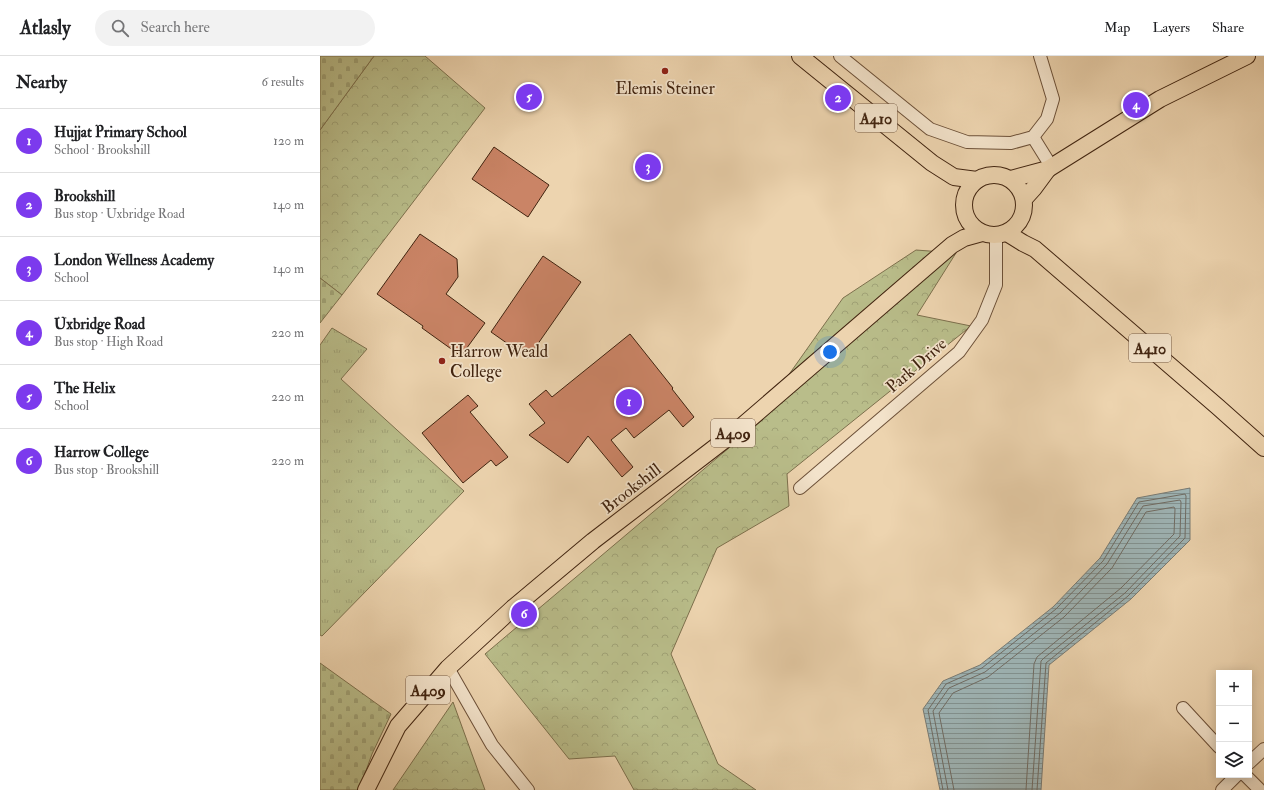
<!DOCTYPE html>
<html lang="en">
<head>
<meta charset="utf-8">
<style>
	body { margin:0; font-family:"IM FELL Double Pica",serif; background:#f2f2f2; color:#202124 }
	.controls { position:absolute; right:12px; bottom:12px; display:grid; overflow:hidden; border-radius:0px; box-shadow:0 2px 10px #0003 }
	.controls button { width:36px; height:36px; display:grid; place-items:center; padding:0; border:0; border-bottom:1px solid #e0e0e0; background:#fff; color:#202124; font:20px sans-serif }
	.you { position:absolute; left:510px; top:296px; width:14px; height:14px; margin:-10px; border:3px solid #fff; border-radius:50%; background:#1a73e8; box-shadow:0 0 0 6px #1a73e833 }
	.badge { display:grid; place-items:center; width:26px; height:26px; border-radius:50%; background:#7c3aed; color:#fff; font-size:13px; font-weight:700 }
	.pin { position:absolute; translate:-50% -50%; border:2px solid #fff; box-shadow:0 1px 4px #0006 }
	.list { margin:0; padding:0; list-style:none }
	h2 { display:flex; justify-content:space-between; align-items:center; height:52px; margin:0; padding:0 16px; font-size:17px }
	h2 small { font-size:13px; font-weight:400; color:#757577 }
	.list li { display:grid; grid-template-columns:26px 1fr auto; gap:12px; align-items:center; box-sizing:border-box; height:64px; padding:0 16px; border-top:1px solid #e0e0e0 }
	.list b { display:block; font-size:15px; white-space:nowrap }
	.list p { margin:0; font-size:13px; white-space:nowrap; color:#757577 }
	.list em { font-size:13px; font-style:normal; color:#757577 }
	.icon { flex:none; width:22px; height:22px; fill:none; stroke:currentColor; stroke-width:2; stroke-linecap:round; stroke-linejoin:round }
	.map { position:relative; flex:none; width:944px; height:734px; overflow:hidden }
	header { display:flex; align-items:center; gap:24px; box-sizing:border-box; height:56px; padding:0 20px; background:#fff; border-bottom:1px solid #e0e0e0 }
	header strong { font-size:19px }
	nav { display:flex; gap:22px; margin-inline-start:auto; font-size:14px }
	.search { width:280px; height:36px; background:#f2f2f2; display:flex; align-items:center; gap:10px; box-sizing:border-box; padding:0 14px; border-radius:22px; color:#757577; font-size:15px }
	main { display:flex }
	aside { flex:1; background:#fff }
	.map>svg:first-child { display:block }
	.forest { fill:url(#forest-crowns); stroke:#7d704d }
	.cemetery { fill:url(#cemetery-stones); stroke:#7d704d }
	.park { fill:url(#park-tufts); stroke:#7d704d }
	.water { fill:url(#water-rules); stroke:#797b74 }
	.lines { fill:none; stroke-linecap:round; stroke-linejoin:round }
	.shore { stroke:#706c64; stroke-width:1 }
	.building { fill:#ca8466; stroke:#412410 }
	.minor-casing { stroke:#6c5038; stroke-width:14 }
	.major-casing { stroke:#412410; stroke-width:18 }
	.minor { stroke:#f3e3cb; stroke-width:12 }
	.major { stroke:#edd4af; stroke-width:16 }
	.poi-dot { fill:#8f2418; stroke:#f3e3cb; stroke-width:1.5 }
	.labels { text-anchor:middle; stroke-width:3.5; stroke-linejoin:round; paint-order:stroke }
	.shield { fill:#f3e3cb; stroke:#765d48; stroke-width:1 }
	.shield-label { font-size:16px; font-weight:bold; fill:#412410 }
	.poi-label { font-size:17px; fill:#412410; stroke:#f3e3cb }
	.street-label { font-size:17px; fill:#412410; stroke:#f3e3cb }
</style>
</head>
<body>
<header>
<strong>Atlasly</strong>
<div class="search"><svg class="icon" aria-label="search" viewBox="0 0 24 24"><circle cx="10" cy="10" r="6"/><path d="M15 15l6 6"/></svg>Search here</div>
<nav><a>Map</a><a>Layers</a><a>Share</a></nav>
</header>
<main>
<aside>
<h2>Nearby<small>6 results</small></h2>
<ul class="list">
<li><span class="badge">1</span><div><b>Hujjat Primary School</b><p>School · Brookshill</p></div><em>120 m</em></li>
<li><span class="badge">2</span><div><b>Brookshill</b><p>Bus stop · Uxbridge Road</p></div><em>140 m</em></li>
<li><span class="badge">3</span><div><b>London Wellness Academy</b><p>School</p></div><em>140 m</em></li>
<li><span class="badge">4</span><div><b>Uxbridge Road</b><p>Bus stop · High Road</p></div><em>220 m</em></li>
<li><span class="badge">5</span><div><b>The Helix</b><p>School</p></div><em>220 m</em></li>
<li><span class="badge">6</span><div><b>Harrow College</b><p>Bus stop · Brookshill</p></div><em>220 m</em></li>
</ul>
</aside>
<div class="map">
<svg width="944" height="734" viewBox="0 0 944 734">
	<defs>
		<pattern id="forest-crowns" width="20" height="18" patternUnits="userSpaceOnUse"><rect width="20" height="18" fill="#b9bd8a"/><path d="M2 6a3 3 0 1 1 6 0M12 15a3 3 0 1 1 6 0" fill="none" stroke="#a0a276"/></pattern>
		<pattern id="cemetery-stones" width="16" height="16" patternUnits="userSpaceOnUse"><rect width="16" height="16" fill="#b9bd8a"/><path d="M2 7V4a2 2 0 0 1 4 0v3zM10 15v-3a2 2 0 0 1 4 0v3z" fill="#a0a276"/></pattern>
		<pattern id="park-tufts" width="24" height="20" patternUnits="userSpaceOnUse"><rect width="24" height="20" fill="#b9bd8a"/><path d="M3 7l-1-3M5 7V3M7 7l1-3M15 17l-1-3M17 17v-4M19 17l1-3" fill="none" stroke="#a0a276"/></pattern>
		<pattern id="water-rules" width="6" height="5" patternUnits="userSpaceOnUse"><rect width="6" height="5" fill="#9eb5b7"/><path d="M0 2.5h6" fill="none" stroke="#829393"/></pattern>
	</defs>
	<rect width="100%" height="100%" fill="#edd4af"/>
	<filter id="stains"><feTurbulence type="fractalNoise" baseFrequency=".005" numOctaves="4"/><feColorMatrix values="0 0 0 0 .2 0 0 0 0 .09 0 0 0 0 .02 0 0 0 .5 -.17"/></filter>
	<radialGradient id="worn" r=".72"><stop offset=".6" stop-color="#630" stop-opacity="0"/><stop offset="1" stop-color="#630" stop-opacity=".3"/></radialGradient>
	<!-- forest -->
	<g class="forest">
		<polygon points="54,0 105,0 165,52 22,239 0,222 0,74"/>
		<polygon points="596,194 636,197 597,259 651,270 467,418 469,450 397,492 351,598 398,708 436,734 314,734 295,700 249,703 165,598 429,375 523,242"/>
		<polygon points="133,646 165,734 73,734"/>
	</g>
	<!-- cemetery -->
	<g class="cemetery">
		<polygon points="0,0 54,0 0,74"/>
		<polygon points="0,222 22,239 0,267"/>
		<polygon points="0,607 71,658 52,698 39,734 0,734"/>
	</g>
	<!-- park -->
	<polygon class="park" points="12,272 47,293 21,323 144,435 2,580 0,579 0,289"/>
	<!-- water -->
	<polygon class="water" points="870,432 870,484 811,543 729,609 721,734 620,734 603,653 623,625 660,609 733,551 780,502 817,442"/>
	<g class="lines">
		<!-- shore -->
		<g class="shore">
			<polyline points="623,734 608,654 626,628 662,612 736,553 783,505 819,446 865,438 866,440 865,482 808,540 726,607 717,734"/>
			<polyline points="628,734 613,655 629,632 665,616 740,557 787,508 823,450 860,444 861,446 860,480 805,537 724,602 721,605 712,734"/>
			<polyline points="634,734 619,657 633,637 668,621 744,561 792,512 826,456 854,451 855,453 854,478 801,532 717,601 714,608 706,734"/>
		</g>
	</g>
	<!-- building -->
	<g class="building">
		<polygon points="174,91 229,129 208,161 152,123"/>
		<polygon points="100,178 137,203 138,221 126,238 165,267 141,300 102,272 103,270 57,238"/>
		<polygon points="223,200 261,226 208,302 171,276"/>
		<polygon points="310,278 353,332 352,333 374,361 363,371 349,354 314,382 306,372 291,384 313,411 302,421 268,380 248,407 209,379 225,367 209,348 226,334 232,341"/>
		<polygon points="148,339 158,350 150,356 188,401 176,410 171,404 143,427 102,377"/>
	</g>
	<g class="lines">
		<defs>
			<g id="minor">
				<polyline points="520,0 610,73 647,86 691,87 713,81 727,63 733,43 720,0"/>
				<polyline points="713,81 731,110"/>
				<polyline points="480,432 639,296 662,264 676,229 676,179"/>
				<polyline points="128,612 172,689 208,734"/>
				<polyline points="863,652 899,691"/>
				<polyline points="929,707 944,693"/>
				<polyline points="925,719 940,734"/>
				<polyline points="902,734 917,719"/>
			</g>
			<g id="major">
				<polyline points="480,0 612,107 634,121 657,124"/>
				<circle cx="674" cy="149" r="30"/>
				<polyline points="691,123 728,113 840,43 927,0"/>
				<polyline points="704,143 714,132 728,113"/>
				<polyline points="687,177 703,187 715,193 898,351 944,392"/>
				<polyline points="46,734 78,670 128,612 193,552 273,485 415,376 632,189 644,182 662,177"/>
			</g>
		</defs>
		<!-- minor casing -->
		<use href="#minor" class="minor-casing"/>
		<!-- major casing -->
		<use href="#major" class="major-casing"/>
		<!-- minor -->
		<use href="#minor" class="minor"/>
		<!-- major -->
		<use href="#major" class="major"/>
	</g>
	<!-- markers -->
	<g class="poi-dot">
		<circle cx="345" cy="15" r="4"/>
		<circle cx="122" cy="305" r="4"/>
	</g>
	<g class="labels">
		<!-- shield labels -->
		<g class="shield">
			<rect x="535" y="48" width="42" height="28" rx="3"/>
			<rect x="809" y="278" width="42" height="28" rx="3"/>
			<rect x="391" y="363" width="44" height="28" rx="3"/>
			<rect x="86" y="620" width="44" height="28" rx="3"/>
		</g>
		<g class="shield-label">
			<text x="556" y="68">A410</text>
			<text x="830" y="298">A410</text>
			<text x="413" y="383">A409</text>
			<text x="108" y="640">A409</text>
		</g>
		<!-- poi labels -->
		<g class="poi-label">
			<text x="345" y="38">Elemis Steiner</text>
			<text x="130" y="301" text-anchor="start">Harrow Weald<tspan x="130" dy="20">College</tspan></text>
		</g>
		<!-- street labels -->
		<g class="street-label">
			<text transform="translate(596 309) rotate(-41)" y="6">Park Drive</text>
			<text transform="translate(311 432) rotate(-38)" y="6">Brookshill</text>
		</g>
	</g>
	<rect width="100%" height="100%" filter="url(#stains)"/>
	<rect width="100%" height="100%" fill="url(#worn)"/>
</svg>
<div class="controls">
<button>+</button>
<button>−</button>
<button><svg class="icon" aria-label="layers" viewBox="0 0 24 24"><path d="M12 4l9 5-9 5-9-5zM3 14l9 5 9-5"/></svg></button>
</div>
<div class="you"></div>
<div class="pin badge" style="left:309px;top:346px">1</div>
<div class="pin badge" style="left:518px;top:42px">2</div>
<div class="pin badge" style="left:328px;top:111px">3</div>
<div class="pin badge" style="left:816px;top:49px">4</div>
<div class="pin badge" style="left:209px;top:41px">5</div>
<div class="pin badge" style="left:204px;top:558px">6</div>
</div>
</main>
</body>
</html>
